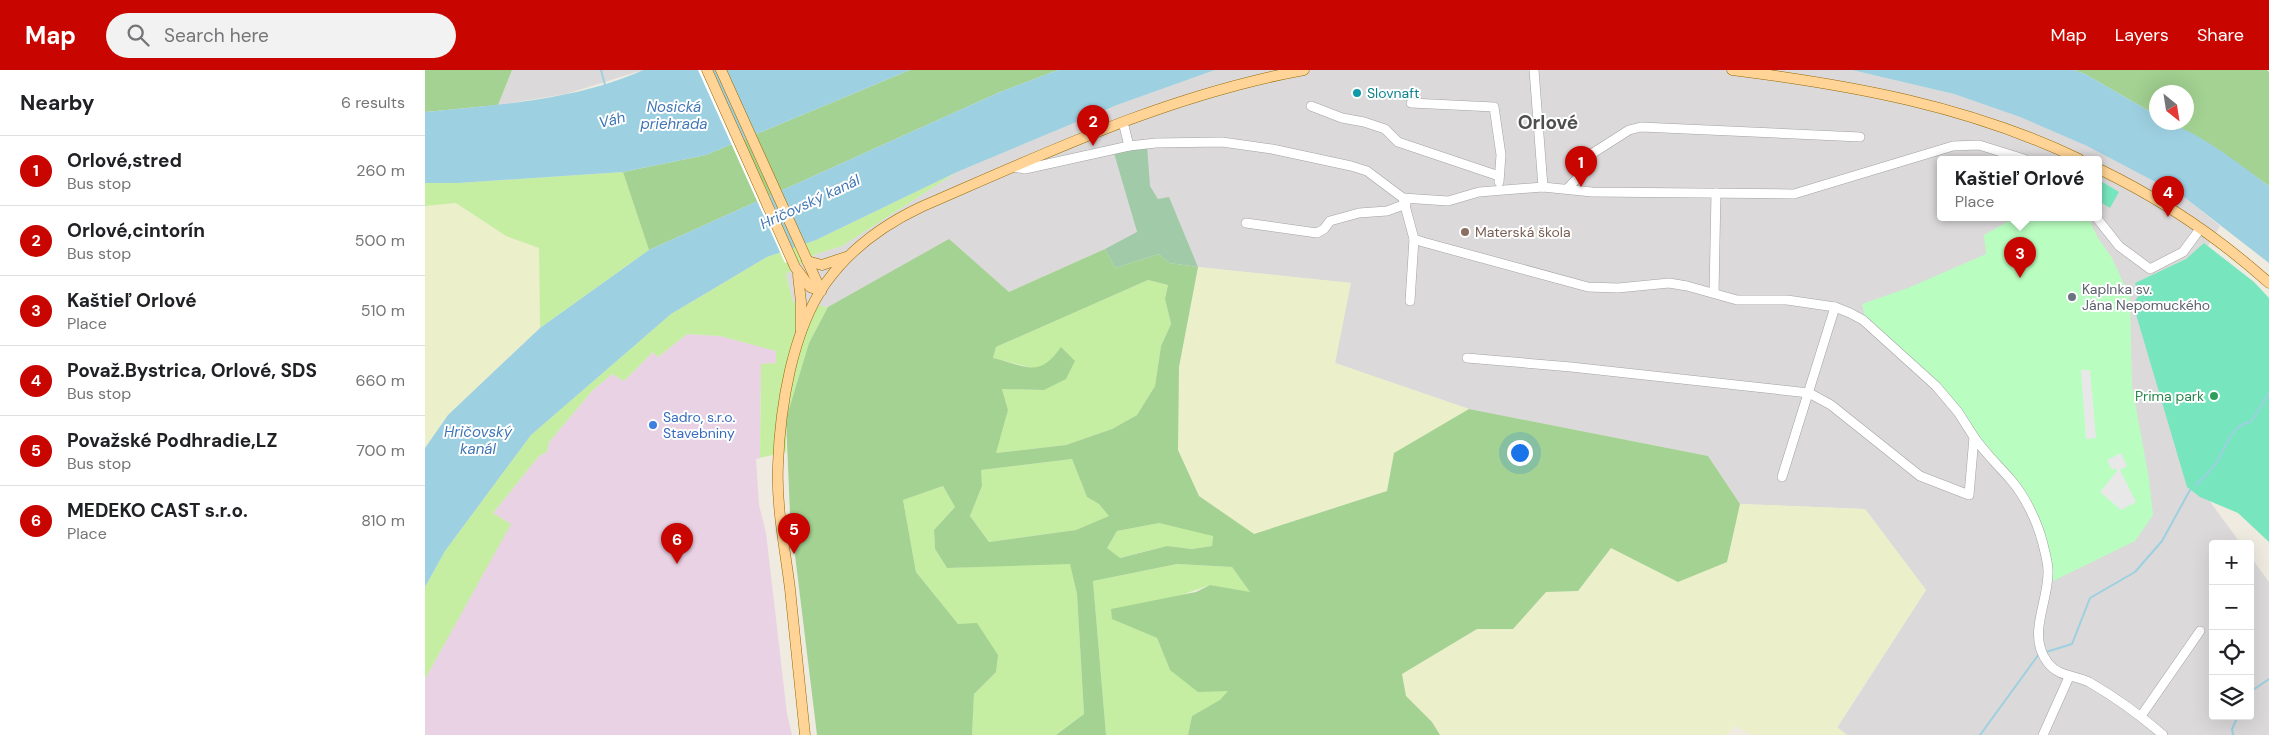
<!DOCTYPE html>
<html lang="en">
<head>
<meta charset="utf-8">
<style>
	body { margin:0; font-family:"DM Sans",sans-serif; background:#f2f2f2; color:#202124 }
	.controls { position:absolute; right:15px; bottom:15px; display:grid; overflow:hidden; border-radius:5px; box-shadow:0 5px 20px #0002 }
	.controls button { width:45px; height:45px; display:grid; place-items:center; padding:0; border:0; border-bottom:1px solid #e0e0e0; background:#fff; color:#202124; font:25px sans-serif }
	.compass { position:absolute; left:1724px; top:15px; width:45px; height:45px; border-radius:50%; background:#fff; box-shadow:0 5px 20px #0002; rotate:150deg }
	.you { position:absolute; left:1094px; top:382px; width:18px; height:18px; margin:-12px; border:4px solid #fff; border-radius:50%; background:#1a73e8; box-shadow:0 0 0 8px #1a73e833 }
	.badge { display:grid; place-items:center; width:32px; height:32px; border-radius:50%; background:#c90500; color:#fff; font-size:16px; font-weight:700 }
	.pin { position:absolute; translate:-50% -41px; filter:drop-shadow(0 1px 2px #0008) }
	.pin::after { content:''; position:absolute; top:26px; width:18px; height:15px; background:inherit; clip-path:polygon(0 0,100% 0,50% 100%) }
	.popup { position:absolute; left:1512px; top:86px; width:165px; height:65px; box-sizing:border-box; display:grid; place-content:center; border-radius:5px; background:#fff; filter:drop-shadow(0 1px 4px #0005); font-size:16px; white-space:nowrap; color:#757577 }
	.popup b { font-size:19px; color:#202124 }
	.popup::after { content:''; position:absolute; left:50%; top:100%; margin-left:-10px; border:10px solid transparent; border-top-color:#fff }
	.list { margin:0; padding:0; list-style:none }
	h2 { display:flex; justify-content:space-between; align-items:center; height:65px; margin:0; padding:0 20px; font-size:21px }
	h2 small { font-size:16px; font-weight:400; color:#757577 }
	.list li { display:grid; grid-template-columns:32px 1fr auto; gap:15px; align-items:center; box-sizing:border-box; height:70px; padding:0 20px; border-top:1px solid #e0e0e0 }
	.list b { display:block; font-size:19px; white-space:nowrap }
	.list p { margin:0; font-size:16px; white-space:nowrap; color:#757577 }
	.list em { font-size:16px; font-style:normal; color:#757577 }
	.icon { flex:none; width:28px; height:28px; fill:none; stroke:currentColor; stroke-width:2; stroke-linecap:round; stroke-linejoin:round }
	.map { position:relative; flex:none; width:1844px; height:665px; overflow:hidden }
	header { display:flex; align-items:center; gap:30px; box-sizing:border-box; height:70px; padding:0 25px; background:#c90500; color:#fff }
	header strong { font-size:24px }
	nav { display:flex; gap:28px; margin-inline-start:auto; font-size:18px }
	.search { width:350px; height:45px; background:#f2f2f2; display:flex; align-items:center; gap:12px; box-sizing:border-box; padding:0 18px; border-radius:28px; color:#757577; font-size:19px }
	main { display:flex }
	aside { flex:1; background:#fff }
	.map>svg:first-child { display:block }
	.residential { fill:#dbd9d9; fill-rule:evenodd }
	.industrial { fill:#e9d2e4 }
	.farmland { fill:#ecf0ca }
	.grass { fill:#c5eea2 }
	.forest { fill:#a3d292; fill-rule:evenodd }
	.cemetery { fill:#a0caa8 }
	.park { fill:#b9fec0 }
	.pitch { fill:#77e6be }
	.parking { fill:#e8e8e8 }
	.water { fill:#9dd0e1 }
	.pier { fill:#fff }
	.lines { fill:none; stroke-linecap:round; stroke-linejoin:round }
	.stream { stroke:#9dd0e1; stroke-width:2 }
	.minor-casing { stroke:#a3a3a3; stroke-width:10 }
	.major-casing { stroke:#956800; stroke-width:11 }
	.minor { stroke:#fff; stroke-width:9 }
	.major { stroke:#ffd496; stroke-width:10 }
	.culture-dot { fill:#0f9aa8; stroke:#fff; stroke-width:2 }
	.education-dot { fill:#8d6e63; stroke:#fff; stroke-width:2 }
	.worship-dot { fill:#6b7280; stroke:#fff; stroke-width:2 }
	.leisure-dot { fill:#2e9e5b; stroke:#fff; stroke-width:2 }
	.shop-dot { fill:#3f7fe0; stroke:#fff; stroke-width:2 }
	.labels { text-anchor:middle; stroke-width:4; stroke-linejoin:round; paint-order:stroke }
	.culture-label { font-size:14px; fill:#0d838f; stroke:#fff; text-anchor:start }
	.education-label { font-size:14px; fill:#785e54; stroke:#fff; text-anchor:start }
	.worship-label { font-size:14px; fill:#5b616d; stroke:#fff; text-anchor:start }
	.leisure-label { font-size:14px; fill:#27864d; stroke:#fff; text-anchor:end }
	.shop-label { font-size:14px; fill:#366cbe; stroke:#fff; text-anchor:start }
	.water-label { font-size:15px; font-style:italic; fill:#4177b4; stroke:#fff }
	.district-label { font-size:19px; font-weight:bold; fill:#4f4f4f; stroke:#fff }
</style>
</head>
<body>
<header>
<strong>Map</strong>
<div class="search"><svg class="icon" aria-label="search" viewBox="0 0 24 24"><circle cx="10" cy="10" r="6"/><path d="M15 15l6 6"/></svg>Search here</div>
<nav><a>Map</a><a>Layers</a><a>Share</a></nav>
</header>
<main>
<aside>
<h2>Nearby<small>6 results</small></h2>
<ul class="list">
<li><span class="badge">1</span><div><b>Orlové,stred</b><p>Bus stop</p></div><em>260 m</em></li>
<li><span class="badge">2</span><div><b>Orlové,cintorín</b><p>Bus stop</p></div><em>500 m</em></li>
<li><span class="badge">3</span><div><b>Kaštieľ Orlové</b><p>Place</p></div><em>510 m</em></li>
<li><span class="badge">4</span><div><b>Považ.Bystrica, Orlové, SDS</b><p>Bus stop</p></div><em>660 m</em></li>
<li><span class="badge">5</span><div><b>Považské Podhradie,LZ</b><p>Bus stop</p></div><em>700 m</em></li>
<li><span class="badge">6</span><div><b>MEDEKO CAST s.r.o.</b><p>Place</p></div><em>810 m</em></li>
</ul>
</aside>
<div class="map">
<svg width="1844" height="665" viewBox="0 0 1844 665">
	<rect width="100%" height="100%" fill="#efebe1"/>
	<!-- residential -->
	<g class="residential">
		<polygon points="87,0 218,0 141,24 73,35"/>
		<path d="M790 0H1427L1529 24 1595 47 1662 76 1759 127 1795 156 1771 196 1775 418 1816 474H1788V646H1825V486L1844 512V665H1422L1412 658 1501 520 1440 439 1315 434 1283 386 1044 339 910 293 925 213 773 197 744 128 733 129 725 116 690 83 712 163 680 179 584 222 524 170 403 237 368 232 361 204 391 184 417 176 532 102 692 35ZM1516 89H1674V147H1516Z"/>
	</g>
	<!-- industrial -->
	<polygon class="industrial" points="262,264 295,266 352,281 351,293 336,294 335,388 331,389 334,435 341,463 362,644 367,665 0,665 0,609 85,454 68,443 114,386 122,382 124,372 167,321 187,304 199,311 228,282 233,287"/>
	<!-- farmland -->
	<g class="farmland">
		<polygon points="31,133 81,166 114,178 115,258 23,345 0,378 0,136"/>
		<polygon points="773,197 926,213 910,293 1044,339 969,383 962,421 829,464 774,426 753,380 754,297"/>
		<polygon points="1315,434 1440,439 1501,520 1412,657 1422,665 1327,665 1310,656 1302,665 1015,665 1007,652 981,626 977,604 1052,559 1088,559 1121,522 1153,521 1186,478 1253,512 1301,492"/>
	</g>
	<!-- grass -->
	<g class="grass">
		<polygon points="198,102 224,180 115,258 114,178 81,166 31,133 0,136 0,113 33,113"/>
		<polygon points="532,102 417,176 391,184 361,204 368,232 403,237 384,273 361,349 361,382 335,388 336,294 351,293 351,281 295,266 262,264 233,287 228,282 199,311 187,304 167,321 124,372 122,382 114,386 68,443 86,454 0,609 0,517 20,481 106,365 246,244 342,187 391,170"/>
		<polygon points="723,210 743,215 740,229 746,254 736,276 730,316 712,345 687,359 641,375 570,383 583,340 577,319 619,320 625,293 611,299 568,288 571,277"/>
		<polygon points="647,389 662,427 674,434 685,446 651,460 564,472 545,446 557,416 555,400"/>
		<polygon points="518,416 530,437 509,460 510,479 522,498 645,493 652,524 659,644 631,665 547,665 549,624 571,602 491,502 478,430"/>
		<polygon points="734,453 788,465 787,476 767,479 742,476 694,488 682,478 692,461"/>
		<polygon points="752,494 807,497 826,523 785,515 688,549 732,568 745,600 804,621 796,630 767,646 763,665 681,665 668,511"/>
	</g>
	<!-- forest -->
	<g class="forest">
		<polygon points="0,0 87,0 73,35 0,42"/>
		<polygon points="485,0 633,0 575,22 224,180 198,102 281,85"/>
		<polygon points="1649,0 1842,0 1844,2 1844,116 1798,83 1745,53 1762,52 1762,22 1732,22 1731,45 1660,4"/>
		<path d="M524 169 584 222 680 179 690 198 734 184 744 193 773 197 754 297 753 380 774 426 829 464 962 421 969 383 1044 339 1283 386 1315 434 1302 492 1253 512 1186 478 1153 521 1121 522 1088 559H1052L977 604 981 626 1007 652 1015 665H763L767 646 795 630 803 621 773 622 745 600 732 568 687 549 686 539 771 522 785 515 825 522 807 497 752 494 668 511 681 665H631L659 644 652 524 645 494 522 498 510 479 509 460 530 437 518 416 478 430 491 502 533 554 552 553 573 585 571 602 549 624 547 665H392L365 444 361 349 384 273 403 237ZM723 210 743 215 740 229 746 254 736 276 730 316 712 345 687 359 641 375 571 383 583 340 577 319 619 320 641 309 650 291 636 277C614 309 601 296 568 288L571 277ZM647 389 662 427 674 434 684 446 651 460 564 472 545 446 557 416 556 400ZM734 453 788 466 787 476 767 479 742 476 695 488 682 478 692 461Z"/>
	</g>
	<!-- cemetery -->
	<polygon class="cemetery" points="722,76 725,116 733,129 744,127 773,197 744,193 734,184 690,198 680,179 712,162 689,83"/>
	<!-- park -->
	<polygon class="park" points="1591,147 1663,147 1673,168 1687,188 1705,227 1707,316 1724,409 1728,445 1710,471 1626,512 1618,457 1602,425 1555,372 1544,351 1514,313 1440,247 1437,234 1483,218 1561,184 1559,165"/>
	<!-- pitch -->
	<g class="pitch">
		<polygon points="1674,110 1694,122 1685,138 1674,131"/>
		<polygon points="1779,173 1829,212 1844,228 1844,472 1813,443 1775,427 1762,417 1708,234 1714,225 1710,213 1761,189"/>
	</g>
	<!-- parking -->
	<g class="parking">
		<polygon points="1656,300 1665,300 1671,368 1661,369"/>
		<polygon points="1696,383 1702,396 1695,400 1711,432 1696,440 1675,422 1692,401 1691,398 1687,400 1682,390"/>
	</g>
	<!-- water -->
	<g class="water">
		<path d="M218 0H485L281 85 198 102 33 113H0V42C71 35 153 30 218 0Z"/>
		<polygon points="633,0 790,0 692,35 532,102 391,170 342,187 246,244 106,365 20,481 0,517 0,378 23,345 115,258 224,180 575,22"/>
		<path d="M1427 0H1649L1660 4 1731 45 1732 52C1763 52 1818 97 1844 116V193L1759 127 1662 76 1595 47 1529 24Z"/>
	</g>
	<!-- pier -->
	<polygon class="pier" points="273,0 287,0 371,188 360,193"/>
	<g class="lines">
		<!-- stream -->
		<g class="stream">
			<polyline points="176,0 180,15"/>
			<path d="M1771 415C1778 408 1786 401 1792 392 1800 379 1807 353 1826 352L1844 323"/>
			<polyline points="1621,582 1647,574 1665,528 1710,502 1737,471 1765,420"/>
			<polyline points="1825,622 1844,609"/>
			<polyline points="1555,665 1614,584"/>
			<polyline points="1808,665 1807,659 1813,646"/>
		</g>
		<defs>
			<g id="minor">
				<polyline points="1109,0 1118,117"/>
				<polyline points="986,33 1069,37 1076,85 1074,112"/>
				<polyline points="886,36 917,48 939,52 960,59 973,72 1074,106"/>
				<polyline points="698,52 704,76"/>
				<polyline points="589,97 600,99 704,76 731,73 797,72 847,79 926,96 942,101 978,128 989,169 998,172 1163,217 1193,218 1244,213 1262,216 1312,230 1362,230 1410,237 1425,243 1438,250 1511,316 1533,342 1549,367 1544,425 1495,406 1406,335 1384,323 1146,297 1042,288"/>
				<polyline points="1142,119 1163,97 1168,83 1204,60 1216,57 1435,67"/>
				<polyline points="978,128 1023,131 1054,122 1118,117 1167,122 1369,124 1528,76 1554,75 1599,89"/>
				<polyline points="1671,147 1694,176 1725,199 1758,182 1775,159"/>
				<polyline points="821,153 892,163 899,159 905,151 934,143 962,141 981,134"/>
				<polyline points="1289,223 1291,123"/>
				<polyline points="985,231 989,169"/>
				<path d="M1549 367C1560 383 1573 395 1586 410 1600 426 1613 453 1618 474 1620 483 1623 492 1623 501 1624 532 1601 565 1623 593 1634 607 1650 605 1664 612 1690 627 1715 645 1738 665"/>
				<polyline points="1357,407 1410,237"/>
				<polyline points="1716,646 1775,561"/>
				<polyline points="1618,665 1644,607"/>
			</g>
			<g id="major">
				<polyline points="282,0 370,197 385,217 396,221"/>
				<polyline points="296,0 396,221"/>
				<path d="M1307 0C1426 15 1544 36 1654 89"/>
				<path d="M1674 99C1734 128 1794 168 1844 213"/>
				<polyline points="382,191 397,195 421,187"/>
				<polyline points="373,205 376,232 376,261"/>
				<path d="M380 665C375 616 370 567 365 519 360 478 351 436 353 395 355 337 367 262 400 214 424 180 460 154 496 137 623 82 743 25 879 0"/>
			</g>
		</defs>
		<!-- minor casing -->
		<use href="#minor" class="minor-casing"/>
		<!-- major casing -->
		<use href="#major" class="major-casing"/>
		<!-- minor -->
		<use href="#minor" class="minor"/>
		<!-- major -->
		<use href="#major" class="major"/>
	</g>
	<!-- markers -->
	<circle class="culture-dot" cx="932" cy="23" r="5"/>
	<circle class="education-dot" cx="1040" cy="162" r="5"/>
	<circle class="worship-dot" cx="1647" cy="227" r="5"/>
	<circle class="leisure-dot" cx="1789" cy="326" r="5"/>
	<circle class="shop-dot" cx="228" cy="355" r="5"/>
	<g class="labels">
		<!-- culture labels -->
		<g class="culture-label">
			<text x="942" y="28">Slovnaft</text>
		</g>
		<!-- education labels -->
		<g class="education-label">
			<text x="1050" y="167">Materská škola</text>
		</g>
		<!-- worship labels -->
		<g class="worship-label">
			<text x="1657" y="224">Kaplnka sv.<tspan x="1657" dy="16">Jána Nepomuckého</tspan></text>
		</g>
		<!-- leisure labels -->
		<g class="leisure-label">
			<text x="1779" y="331">Prima park</text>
		</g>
		<!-- shop labels -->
		<g class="shop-label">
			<text x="238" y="352">Sadro, s.r.o.<tspan x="238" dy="16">Stavebniny</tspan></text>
		</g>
		<!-- water labels -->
		<g class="water-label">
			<text x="249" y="42">Nosická<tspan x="249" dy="17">priehrada</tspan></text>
			<text transform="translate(187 50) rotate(-14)" y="5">Váh</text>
			<text transform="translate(385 132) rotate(-25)" y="5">Hričovský kanál</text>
			<text x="53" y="367">Hričovský<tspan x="53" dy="17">kanál</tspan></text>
		</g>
		<!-- district labels -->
		<g class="district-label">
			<text x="1123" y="59">Orlové</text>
		</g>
	</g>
</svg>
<div class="controls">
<button>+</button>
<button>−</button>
<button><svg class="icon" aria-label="locate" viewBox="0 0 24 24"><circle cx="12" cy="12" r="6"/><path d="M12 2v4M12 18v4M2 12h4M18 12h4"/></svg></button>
<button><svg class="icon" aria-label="layers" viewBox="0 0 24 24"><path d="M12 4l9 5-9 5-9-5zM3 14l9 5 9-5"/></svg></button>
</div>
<svg class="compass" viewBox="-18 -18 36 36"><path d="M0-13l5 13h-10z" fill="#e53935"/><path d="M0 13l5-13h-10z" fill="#757577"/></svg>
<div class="you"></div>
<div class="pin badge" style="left:1156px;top:117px">1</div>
<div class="pin badge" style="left:668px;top:76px">2</div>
<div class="pin badge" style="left:1595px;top:208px">3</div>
<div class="popup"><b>Kaštieľ Orlové</b>Place</div>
<div class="pin badge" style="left:1743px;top:147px">4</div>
<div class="pin badge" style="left:369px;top:484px">5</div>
<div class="pin badge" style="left:252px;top:494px">6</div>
</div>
</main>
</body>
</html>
